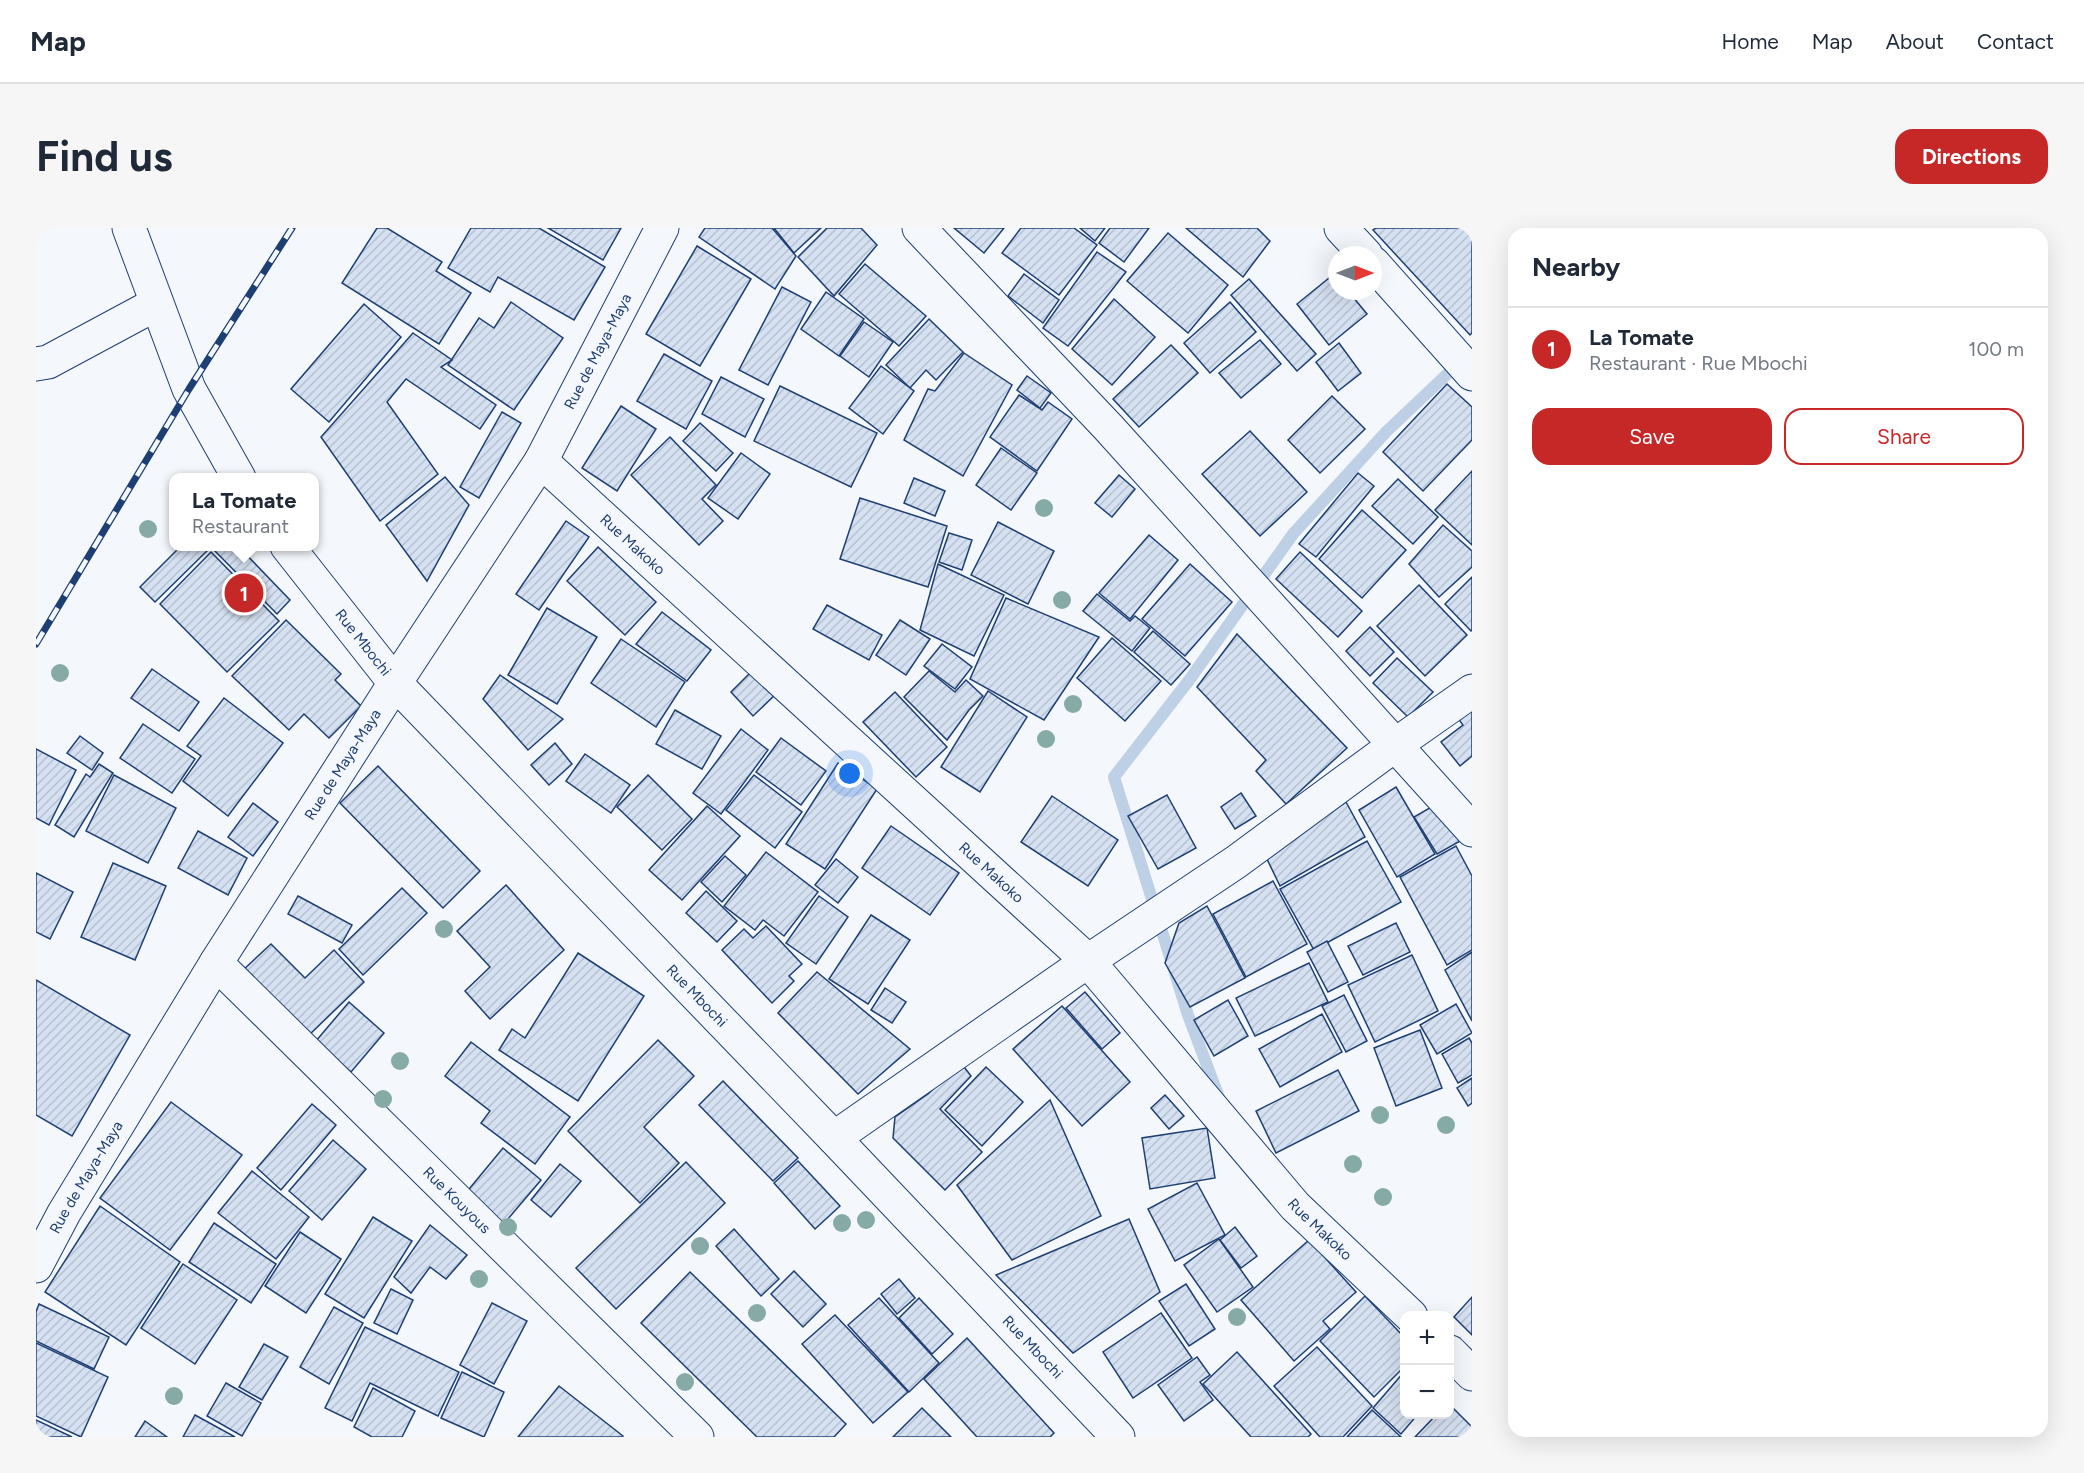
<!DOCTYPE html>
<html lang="en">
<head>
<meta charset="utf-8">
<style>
	body { margin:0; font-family:Figtree,sans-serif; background:#f6f6f7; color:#1f2937 }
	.controls { position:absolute; right:18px; bottom:18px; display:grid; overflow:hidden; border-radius:12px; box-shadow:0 6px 24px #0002 }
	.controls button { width:54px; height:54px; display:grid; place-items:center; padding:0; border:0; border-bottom:2px solid #e0e1e3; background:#fff; color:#1f2937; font:30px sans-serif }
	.compass { position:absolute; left:1292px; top:18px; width:54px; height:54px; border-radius:50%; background:#fff; box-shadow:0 6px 24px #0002; rotate:90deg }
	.you { position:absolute; left:814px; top:546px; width:21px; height:21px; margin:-15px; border:4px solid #fff; border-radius:50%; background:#1a73e8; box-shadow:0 0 0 9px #1a73e833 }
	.badge { display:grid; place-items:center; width:39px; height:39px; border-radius:50%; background:#c62828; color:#fff; font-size:20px; font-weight:700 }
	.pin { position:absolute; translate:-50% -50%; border:3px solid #fff; box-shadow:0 2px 6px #0006 }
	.popup { position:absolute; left:133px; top:245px; width:150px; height:78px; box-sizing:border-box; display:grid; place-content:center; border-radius:12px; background:#fff; filter:drop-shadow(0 2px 4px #0005); font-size:20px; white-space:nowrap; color:#747a83 }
	.popup b { font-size:22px; color:#1f2937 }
	.popup::after { content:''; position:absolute; left:50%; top:100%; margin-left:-12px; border:12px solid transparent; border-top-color:#fff }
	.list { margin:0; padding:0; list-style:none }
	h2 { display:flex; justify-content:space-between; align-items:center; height:78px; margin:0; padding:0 24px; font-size:26px }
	h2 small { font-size:20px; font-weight:400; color:#747a83 }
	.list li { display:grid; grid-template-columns:39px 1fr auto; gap:18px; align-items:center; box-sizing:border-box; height:84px; padding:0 24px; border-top:2px solid #e0e1e3 }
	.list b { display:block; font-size:22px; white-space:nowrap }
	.list p { margin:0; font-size:20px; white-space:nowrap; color:#747a83 }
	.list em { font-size:20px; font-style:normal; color:#747a83 }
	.actions { display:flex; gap:12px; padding:18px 24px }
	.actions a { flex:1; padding:14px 0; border:2px solid #c62828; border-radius:18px; text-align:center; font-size:21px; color:#c62828 }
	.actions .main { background:#c62828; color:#fff }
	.map { position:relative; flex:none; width:1436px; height:1209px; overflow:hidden; border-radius:18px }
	header { display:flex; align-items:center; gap:36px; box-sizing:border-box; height:84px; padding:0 30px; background:#fff; border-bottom:2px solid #e0e1e3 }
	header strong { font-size:28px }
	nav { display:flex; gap:33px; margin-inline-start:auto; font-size:21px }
	.intro { display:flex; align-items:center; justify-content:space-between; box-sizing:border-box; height:144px; padding:0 36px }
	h1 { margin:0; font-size:42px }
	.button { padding:15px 27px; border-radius:18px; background:#c62828; color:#fff; font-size:21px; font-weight:700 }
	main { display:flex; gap:36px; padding:0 36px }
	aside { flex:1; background:#fff; border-radius:18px; box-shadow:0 6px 24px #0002 }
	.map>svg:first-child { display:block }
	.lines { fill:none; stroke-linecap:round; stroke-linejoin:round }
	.stream { stroke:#bed0e5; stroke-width:12 }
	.building { fill:url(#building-hatch); stroke:#1d3f73; stroke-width:1.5 }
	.minor-casing { stroke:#1d3f73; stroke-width:35 }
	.major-casing { stroke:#1d3f73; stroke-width:35 }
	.minor { stroke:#f4f7fb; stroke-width:33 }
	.major { stroke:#f4f7fb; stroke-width:33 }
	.rail-casing { stroke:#1d3f73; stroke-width:7 }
	.rail { stroke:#f4f7fb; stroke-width:4.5; stroke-dasharray:14; stroke-linecap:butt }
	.tree { fill:#86aba6 }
	.labels { text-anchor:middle; stroke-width:4.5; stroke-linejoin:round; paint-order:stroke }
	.street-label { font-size:15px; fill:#1d3f73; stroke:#f4f7fb }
</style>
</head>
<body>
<header>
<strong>Map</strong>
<nav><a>Home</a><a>Map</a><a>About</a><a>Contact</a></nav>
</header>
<div class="intro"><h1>Find us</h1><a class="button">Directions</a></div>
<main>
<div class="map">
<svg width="1436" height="1209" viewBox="0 0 1436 1209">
	<defs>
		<pattern id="building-hatch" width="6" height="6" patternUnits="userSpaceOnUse" patternTransform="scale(1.5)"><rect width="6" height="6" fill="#d5e0f0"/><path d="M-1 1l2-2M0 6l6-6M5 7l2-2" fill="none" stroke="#b6c1d1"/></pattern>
	</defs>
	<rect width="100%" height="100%" fill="#f4f7fb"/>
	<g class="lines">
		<!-- stream -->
		<polyline class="stream" points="1184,872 1152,787 1078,549 1154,451 1257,306 1350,204 1424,134"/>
	</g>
	<!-- building -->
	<g class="building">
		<polygon points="341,0 351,0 406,34 400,43 435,65 403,116 306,55"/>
		<polygon points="435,0 503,0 569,39 538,92 462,49 454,64 412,40"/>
		<polygon points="512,0 585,0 567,32"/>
		<polygon points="669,0 736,0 760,28 739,61 663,9"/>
		<polygon points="738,0 785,0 758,25"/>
		<polygon points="791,0 825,0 841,17 798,68 762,29"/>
		<polygon points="918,0 968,0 948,25"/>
		<polygon points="985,0 1038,0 1061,17 1023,67 966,25"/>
		<polygon points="1044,0 1069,0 1059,13"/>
		<polygon points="1074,0 1113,0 1088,34 1063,15"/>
		<polygon points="1150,0 1221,0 1234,13 1207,49"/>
		<polygon points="1340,0 1436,0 1436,105 1434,107 1337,2"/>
		<polygon points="1132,5 1192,57 1152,105 1091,53"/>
		<polygon points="661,18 715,51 664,138 610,106"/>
		<polygon points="1061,24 1090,44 1032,118 1007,100"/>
		<polygon points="829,36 890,88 863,118 803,66"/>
		<polygon points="988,46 1023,72 1007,95 972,68"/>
		<polygon points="1298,46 1301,49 1301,63 1312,63 1331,86 1293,117 1261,76"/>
		<polygon points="1213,51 1280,126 1261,143 1195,67"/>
		<polygon points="746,59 775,74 732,157 703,142"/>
		<polygon points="790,64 828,91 803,128 765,101"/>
		<polygon points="1078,71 1119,109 1076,157 1036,121"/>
		<polygon points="475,74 527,110 478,182 412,137 443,90 458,100"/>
		<polygon points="1194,74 1220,104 1174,145 1148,115"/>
		<polygon points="328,76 365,109 293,194 255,161"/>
		<polygon points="893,91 927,124 900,152 890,142 874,160 850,137"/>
		<polygon points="828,94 857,114 833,149 804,128"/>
		<polygon points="377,105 416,132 405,139 460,177 444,201 370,151 351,174 402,246 344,293 285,209"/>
		<polygon points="1224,112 1245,136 1205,170 1183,145"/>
		<polygon points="1303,115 1325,145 1302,163 1280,134"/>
		<polygon points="1135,117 1162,145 1103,199 1077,171"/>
		<polygon points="928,125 976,157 927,248 868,212 892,161 899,163"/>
		<polygon points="628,126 676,153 650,201 601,173"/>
		<polygon points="845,138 878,163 847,206 813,180"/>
		<polygon points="991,148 1015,165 1004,180 981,162"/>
		<polygon points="685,149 728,171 709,209 666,186"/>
		<polygon points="1411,156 1436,179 1436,212 1387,263 1347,224"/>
		<polygon points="744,158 841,205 815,259 718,213"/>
		<polygon points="983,167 1006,182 1012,174 1036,191 1001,243 954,209"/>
		<polygon points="1296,168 1329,201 1284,245 1252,212"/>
		<polygon points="585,178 620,201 581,263 546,240"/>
		<polygon points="466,184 485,195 443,270 424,259"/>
		<polygon points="664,195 697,225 680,243 647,213"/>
		<polygon points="1214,203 1271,264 1224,308 1166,246"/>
		<polygon points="634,209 680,257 666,271 687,293 663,317 595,247"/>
		<polygon points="965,220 1001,245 975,282 940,257"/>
		<polygon points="705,225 734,246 702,291 672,270"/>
		<polygon points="1436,243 1436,317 1399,282"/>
		<polygon points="1322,245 1338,258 1280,329 1263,316"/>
		<polygon points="1083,247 1099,261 1076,289 1059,275"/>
		<polygon points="409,249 433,277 391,353 350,297"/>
		<polygon points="878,250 909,263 899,288 868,275"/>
		<polygon points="1362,251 1402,289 1377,316 1336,278"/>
		<polygon points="824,270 911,298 892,359 804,331"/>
		<polygon points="1326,282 1370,322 1326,370 1283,331"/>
		<polygon points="530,293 553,309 503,382 480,366"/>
		<polygon points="962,294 1018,323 992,376 935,347"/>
		<polygon points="1407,297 1436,323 1436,339 1403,369 1373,336"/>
		<polygon points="913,305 936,312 926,342 903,334"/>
		<polygon points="1113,307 1142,332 1094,391 1063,365"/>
		<polygon points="145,318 202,318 254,372 241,386 175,319 119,374 104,359"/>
		<polygon points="562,319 620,374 589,407 531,353"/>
		<polygon points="175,324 243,393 191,444 124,376"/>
		<polygon points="1264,324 1326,383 1302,409 1240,351"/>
		<polygon points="902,336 968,367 938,428 884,402"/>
		<polygon points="1154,336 1196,374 1149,428 1106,391"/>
		<polygon points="1436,349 1436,402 1435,403 1409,376"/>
		<polygon points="1383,357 1431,407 1389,448 1341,398"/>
		<polygon points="1061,366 1094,393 1099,388 1114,400 1096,423 1047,383"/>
		<polygon points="970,370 1063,409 1008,492 934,451"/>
		<polygon points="791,377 846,407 833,432 777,401"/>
		<polygon points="511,380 561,409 521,476 472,447"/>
		<polygon points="626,384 675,422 651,453 600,416"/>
		<polygon points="250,392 305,446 299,452 325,478 293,510 268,486 253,502 196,448"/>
		<polygon points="864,392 894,411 870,447 840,427"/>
		<polygon points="1334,399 1358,424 1334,448 1310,423"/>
		<polygon points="1117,403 1154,436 1135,457 1098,424"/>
		<polygon points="1201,406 1311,520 1250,576 1220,543 1230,532 1161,459"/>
		<polygon points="1076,410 1125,453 1089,493 1041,450"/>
		<polygon points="585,411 649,454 620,499 555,455"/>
		<polygon points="906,416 936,439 919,461 888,438"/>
		<polygon points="1361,430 1397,464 1372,489 1337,455"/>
		<polygon points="719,440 742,464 717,488 695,464"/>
		<polygon points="116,441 163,474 143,503 95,470"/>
		<polygon points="893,443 919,464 930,452 947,468 933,482 911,512 868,469"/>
		<polygon points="464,447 527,491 492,522 447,471"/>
		<polygon points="952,463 991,489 944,564 905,539"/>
		<polygon points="859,464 911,519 880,549 827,494"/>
		<polygon points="188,470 247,515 192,588 147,553 165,528 151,518"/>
		<polygon points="1436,477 1436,528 1424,538 1405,514 1427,497 1421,489"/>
		<polygon points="639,482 685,508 666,541 620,516"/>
		<polygon points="107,496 159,531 136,565 84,530"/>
		<polygon points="705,501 732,522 685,586 657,565"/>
		<polygon points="44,508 67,525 56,542 31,525"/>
		<polygon points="745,510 790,543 765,577 720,544"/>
		<polygon points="519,515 536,536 513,557 495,537"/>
		<polygon points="0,521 40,542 13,597 0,590"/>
		<polygon points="549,526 594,557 575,585 530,553"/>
		<polygon points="802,535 841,561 789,641 750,616"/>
		<polygon points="63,536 77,545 38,609 19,597 50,546 54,549"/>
		<polygon points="342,538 444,643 407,680 304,575"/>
		<polygon points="78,547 140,580 112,635 50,603"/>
		<polygon points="612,547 656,591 626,622 581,579"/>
		<polygon points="718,547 766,584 739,620 690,582"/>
		<polygon points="1360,559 1399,626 1361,649 1323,582"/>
		<polygon points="1205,565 1220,588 1199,601 1185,579"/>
		<polygon points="1131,567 1160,620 1122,641 1092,588"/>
		<polygon points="1016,568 1082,612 1052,658 985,614"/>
		<polygon points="1310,574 1329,609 1244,658 1230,629"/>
		<polygon points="1404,574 1426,612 1401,626 1378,589"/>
		<polygon points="217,575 242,594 217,628 192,609"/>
		<polygon points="671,578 704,608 646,672 613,642"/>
		<polygon points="855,598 923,645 894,687 826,640"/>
		<polygon points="162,603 211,630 192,667 142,640"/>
		<polygon points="1331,613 1365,674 1278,722 1244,661"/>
		<polygon points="1420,618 1436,648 1436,722 1411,737 1364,649"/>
		<polygon points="730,624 782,664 748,708 727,692 719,702 688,678"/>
		<polygon points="689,628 710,647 686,674 665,654"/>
		<polygon points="800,631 822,649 802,675 779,657"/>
		<polygon points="77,635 130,658 99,732 45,709"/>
		<polygon points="0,645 37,664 14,711 0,704"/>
		<polygon points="1237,653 1271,716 1210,749 1177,686"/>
		<polygon points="470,657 528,722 454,791 429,763 454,739 421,703"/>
		<polygon points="366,660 391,685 327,747 303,721"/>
		<polygon points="670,663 701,693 681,714 650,685"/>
		<polygon points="262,668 316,697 306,715 252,686"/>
		<polygon points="783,668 812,689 780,736 750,715"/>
		<polygon points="1171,678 1209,750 1154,779 1129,735 1143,695"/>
		<polygon points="835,687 874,712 832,776 793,751"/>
		<polygon points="1360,695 1374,724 1327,747 1312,718"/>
		<polygon points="730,698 766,736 753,748 758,753 736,775 686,722 708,701 717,710"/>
		<polygon points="1291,713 1312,754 1292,764 1271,724"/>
		<polygon points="235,716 269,750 298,722 328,754 270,810 206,743"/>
		<polygon points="1436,724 1436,793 1409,742"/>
		<polygon points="542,725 608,768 542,873 463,822 476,801 489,810"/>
		<polygon points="1376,727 1402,783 1339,814 1312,757"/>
		<polygon points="1273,735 1292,774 1219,808 1200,770"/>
		<polygon points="781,744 874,821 822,866 742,785"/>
		<polygon points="0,752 94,807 36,908 0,887"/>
		<polygon points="849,760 870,774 856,795 835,782"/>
		<polygon points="1049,764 1084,805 1066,821 1030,780"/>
		<polygon points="1308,767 1331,813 1310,824 1286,778"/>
		<polygon points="1192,772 1212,808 1178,828 1158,792"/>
		<polygon points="313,774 348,805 315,844 280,813"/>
		<polygon points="1420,776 1436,805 1401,826 1384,797"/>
		<polygon points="1026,778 1094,854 1046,898 977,821"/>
		<polygon points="1286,786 1306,824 1244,859 1223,821"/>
		<polygon points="1384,802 1406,860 1360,878 1338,820"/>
		<polygon points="1433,810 1436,815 1436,847 1422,855 1406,826"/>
		<polygon points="622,812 658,848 608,899 643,935 604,975 532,903"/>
		<polygon points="435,814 534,889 499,936 445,895 454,883 409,848"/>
		<polygon points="925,835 935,848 904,881 946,924 909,962 857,910 859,889 892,866"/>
		<polygon points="950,839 987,874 946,918 909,882"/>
		<polygon points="1302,842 1323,883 1240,925 1220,883"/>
		<polygon points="1436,850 1436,875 1432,878 1421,860"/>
		<polygon points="687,853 762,930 737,953 663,877"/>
		<polygon points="1129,867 1148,888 1133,901 1115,880"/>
		<polygon points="1014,872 1065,988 976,1032 921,957"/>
		<polygon points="135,874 206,927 134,1022 64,970"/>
		<polygon points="276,876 300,897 245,962 221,940"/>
		<polygon points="1171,900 1179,950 1114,961 1106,910"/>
		<polygon points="297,912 330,941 286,992 253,963"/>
		<polygon points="467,920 505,952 466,998 429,966"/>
		<polygon points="762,933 804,978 779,1001 738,955"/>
		<polygon points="650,934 689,975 580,1081 540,1040"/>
		<polygon points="524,936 545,953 515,989 495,972"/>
		<polygon points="216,943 273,989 240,1031 182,985"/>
		<polygon points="1161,955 1189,1007 1139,1033 1112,981"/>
		<polygon points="64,978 144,1034 90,1117 9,1064"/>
		<polygon points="337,989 376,1013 328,1090 289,1066"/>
		<polygon points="1093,991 1124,1064 1037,1125 960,1047"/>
		<polygon points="178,995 240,1036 215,1075 153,1034"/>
		<polygon points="394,997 431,1027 410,1051 394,1039 375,1065 358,1049"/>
		<polygon points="1199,999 1221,1028 1205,1040 1184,1012"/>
		<polygon points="698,1001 743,1051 725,1068 680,1018"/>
		<polygon points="264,1004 305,1031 270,1085 229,1058"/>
		<polygon points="1183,1011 1217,1059 1181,1084 1148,1037"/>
		<polygon points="1273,1012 1320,1064 1287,1093 1294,1101 1258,1133 1205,1072"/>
		<polygon points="147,1036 201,1072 159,1136 105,1100"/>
		<polygon points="758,1043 790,1076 767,1099 735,1066"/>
		<polygon points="654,1044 810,1196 798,1209 721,1209 605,1095"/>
		<polygon points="863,1051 879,1070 861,1086 845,1066"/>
		<polygon points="1150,1056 1179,1101 1153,1118 1123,1073"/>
		<polygon points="355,1061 377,1072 361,1106 338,1095"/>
		<polygon points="1329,1068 1368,1109 1368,1139 1338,1169 1284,1113"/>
		<polygon points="1436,1069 1436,1107 1418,1089"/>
		<polygon points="843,1070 903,1135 873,1164 812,1097"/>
		<polygon points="883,1070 917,1106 896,1126 863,1090"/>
		<polygon points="456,1075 491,1093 458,1156 424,1137"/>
		<polygon points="3,1076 73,1109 58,1141 0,1113 0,1084"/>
		<polygon points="298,1079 327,1095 293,1156 264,1139"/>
		<polygon points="1125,1085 1156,1130 1097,1170 1067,1124"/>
		<polygon points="799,1087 872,1164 837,1195 766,1116"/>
		<polygon points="329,1099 423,1144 402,1188 334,1155 316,1193 289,1180"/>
		<polygon points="931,1110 1018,1205 1014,1209 941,1209 888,1151"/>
		<polygon points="0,1115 72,1149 45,1209 0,1188"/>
		<polygon points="228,1116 252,1129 226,1172 203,1159"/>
		<polygon points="1281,1119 1336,1178 1307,1209 1284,1209 1238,1158"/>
		<polygon points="1201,1124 1275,1206 1272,1209 1215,1209 1167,1156"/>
		<polygon points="1161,1129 1174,1147 1164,1154 1177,1172 1148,1193 1122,1157"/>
		<polygon points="426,1144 468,1164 448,1209 405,1190"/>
		<polygon points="1368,1144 1368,1186 1382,1186 1365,1206 1337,1180"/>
		<polygon points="190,1155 225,1175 206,1208 171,1188"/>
		<polygon points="523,1158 587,1208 586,1209 482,1209"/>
		<polygon points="337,1160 379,1183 366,1209 336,1209 318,1199"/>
		<polygon points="1414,1177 1436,1199 1436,1209 1379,1209 1401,1186 1414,1186"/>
		<polygon points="886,1180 915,1209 857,1209"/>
		<polygon points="1336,1182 1365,1209 1311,1209"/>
		<polygon points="159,1187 199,1209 147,1209"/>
		<polygon points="0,1192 36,1209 0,1209"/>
		<polygon points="109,1193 131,1209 99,1209"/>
	</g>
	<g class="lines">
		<defs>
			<g id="minor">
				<polyline points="883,0 1072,199 1436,602"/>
				<polyline points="1305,0 1330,27"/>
				<polyline points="1337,35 1436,146"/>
				<polyline points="0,136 12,134 120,76"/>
				<path id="s1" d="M505 233 1052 733 1259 978 1375 1088"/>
				<path id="s2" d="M180 735 661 1209"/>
				<polyline points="798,910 1052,733 1200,634 1359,517 1436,463"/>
				<path id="s3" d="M0 1038 28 985 180 735 359 455 505 233 626 0"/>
				<polyline points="1414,1124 1436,1146"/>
			</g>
			<g id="major">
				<polyline points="93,0 153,161 203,250"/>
				<path id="s4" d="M251 318 359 455 798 910 1082 1209"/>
			</g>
		</defs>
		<!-- minor casing -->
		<use href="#minor" class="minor-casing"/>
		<!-- major casing -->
		<use href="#major" class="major-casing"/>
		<!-- minor -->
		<use href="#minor" class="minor"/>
		<!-- major -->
		<use href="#major" class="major"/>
		<defs>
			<polyline id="rail" points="0,416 153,161 256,0"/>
		</defs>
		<!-- rail casing -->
		<use href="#rail" class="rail-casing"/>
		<!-- rail -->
		<use href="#rail" class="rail"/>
	</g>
	<!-- trees -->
	<g class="tree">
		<circle cx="1008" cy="280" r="9"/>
		<circle cx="112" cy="301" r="9"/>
		<circle cx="1026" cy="372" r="9"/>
		<circle cx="24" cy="445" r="9"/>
		<circle cx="1037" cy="476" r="9"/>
		<circle cx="1010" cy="511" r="9"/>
		<circle cx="408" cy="701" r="9"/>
		<circle cx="364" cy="833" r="9"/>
		<circle cx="347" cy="871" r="9"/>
		<circle cx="1344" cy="887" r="9"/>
		<circle cx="1410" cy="897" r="9"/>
		<circle cx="1317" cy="936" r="9"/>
		<circle cx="1347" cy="969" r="9"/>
		<circle cx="830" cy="992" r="9"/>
		<circle cx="806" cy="995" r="9"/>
		<circle cx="472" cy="999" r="9"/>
		<circle cx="664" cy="1018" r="9"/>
		<circle cx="443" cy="1051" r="9"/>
		<circle cx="721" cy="1085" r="9"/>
		<circle cx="1201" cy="1089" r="9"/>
		<circle cx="649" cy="1154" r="9"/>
		<circle cx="138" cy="1168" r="9"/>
	</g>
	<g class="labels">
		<!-- street labels -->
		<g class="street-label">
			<text dy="5" stroke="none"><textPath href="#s3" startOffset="1074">Rue de Maya-Maya</textPath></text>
			<text dy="5" stroke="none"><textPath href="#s1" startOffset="124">Rue Makoko</textPath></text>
			<text dy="5" stroke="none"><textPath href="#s4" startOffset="123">Rue Mbochi</textPath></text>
			<text dy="5" stroke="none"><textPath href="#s3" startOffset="588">Rue de Maya-Maya</textPath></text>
			<text dy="5" stroke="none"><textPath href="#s1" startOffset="610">Rue Makoko</textPath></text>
			<text dy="5" stroke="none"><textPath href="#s4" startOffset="609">Rue Mbochi</textPath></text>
			<text dy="5" stroke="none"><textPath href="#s3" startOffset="102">Rue de Maya-Maya</textPath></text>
			<text dy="5" stroke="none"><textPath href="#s2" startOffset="338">Rue Kouyous</textPath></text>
			<text dy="5" stroke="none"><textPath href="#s1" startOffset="1096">Rue Makoko</textPath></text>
			<text dy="5" stroke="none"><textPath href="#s4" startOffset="1095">Rue Mbochi</textPath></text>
		</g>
	</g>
</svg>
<div class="controls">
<button>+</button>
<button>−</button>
</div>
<svg class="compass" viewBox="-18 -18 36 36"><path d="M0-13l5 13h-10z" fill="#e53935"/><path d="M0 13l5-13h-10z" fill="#747a83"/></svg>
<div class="you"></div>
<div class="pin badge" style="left:208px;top:365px">1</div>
<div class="popup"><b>La Tomate</b>Restaurant</div>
</div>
<aside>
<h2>Nearby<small></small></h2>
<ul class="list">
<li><span class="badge">1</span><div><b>La Tomate</b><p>Restaurant · Rue Mbochi</p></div><em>100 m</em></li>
</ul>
<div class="actions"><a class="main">Save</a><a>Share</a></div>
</aside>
</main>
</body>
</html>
